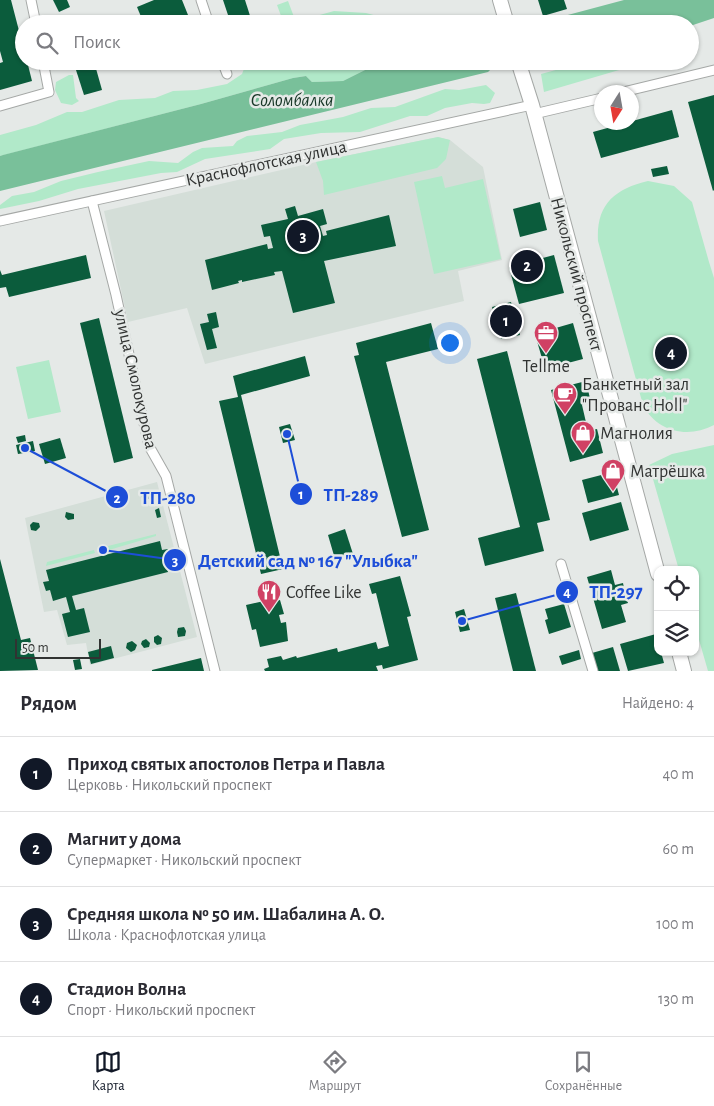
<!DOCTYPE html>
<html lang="ru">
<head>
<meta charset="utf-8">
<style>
	body { margin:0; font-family:"Alegreya Sans",sans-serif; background:#f2f2f3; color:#2b2b33 }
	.controls { position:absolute; right:15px; bottom:15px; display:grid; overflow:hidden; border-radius:10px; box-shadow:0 1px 4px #0004 }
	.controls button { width:45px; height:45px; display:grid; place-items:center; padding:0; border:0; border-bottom:1px solid #e1e1e2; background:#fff; color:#2b2b33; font:25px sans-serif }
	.compass { position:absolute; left:594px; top:85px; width:45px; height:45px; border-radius:50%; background:#fff; box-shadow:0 1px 4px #0004; rotate:191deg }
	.scale { position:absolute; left:15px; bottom:12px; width:86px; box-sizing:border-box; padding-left:5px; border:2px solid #313332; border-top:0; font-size:14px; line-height:18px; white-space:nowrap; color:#313332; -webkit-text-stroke:4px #e5e9e7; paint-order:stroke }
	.you { position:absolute; left:449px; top:342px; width:18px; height:18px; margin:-12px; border:4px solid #fff; border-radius:50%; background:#1a73e8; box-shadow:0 0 0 8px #1a73e833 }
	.badge { display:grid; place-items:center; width:32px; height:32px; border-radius:50%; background:#111827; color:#fff; font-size:16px; font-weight:700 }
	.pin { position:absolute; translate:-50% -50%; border:2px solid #fff; box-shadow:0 1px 5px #0006 }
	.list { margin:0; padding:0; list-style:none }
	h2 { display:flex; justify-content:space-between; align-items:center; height:65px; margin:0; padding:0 20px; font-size:21px }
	h2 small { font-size:16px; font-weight:400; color:#7c7c81 }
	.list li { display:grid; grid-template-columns:32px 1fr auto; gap:15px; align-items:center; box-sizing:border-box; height:75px; padding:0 20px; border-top:1px solid #e1e1e2 }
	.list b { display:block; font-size:19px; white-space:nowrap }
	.list p { margin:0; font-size:16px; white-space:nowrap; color:#7c7c81 }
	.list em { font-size:16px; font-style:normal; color:#7c7c81 }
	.icon { flex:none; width:28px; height:28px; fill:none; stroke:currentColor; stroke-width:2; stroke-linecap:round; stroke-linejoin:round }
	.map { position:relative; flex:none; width:714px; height:671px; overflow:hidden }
	.search { position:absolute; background:#fff; box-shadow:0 1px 4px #0004; left:15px; right:15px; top:15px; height:55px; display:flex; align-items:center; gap:12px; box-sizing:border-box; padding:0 18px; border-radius:28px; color:#7c7c81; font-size:19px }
	.sheet { height:365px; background:#fff }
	nav { display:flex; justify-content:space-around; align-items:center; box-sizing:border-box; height:70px; border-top:1px solid #e1e1e2; background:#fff; font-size:14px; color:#7c7c81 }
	nav a { display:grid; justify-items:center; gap:2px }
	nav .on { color:#111827 }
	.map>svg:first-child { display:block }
	.built { fill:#d4ded8 }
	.green { fill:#b1e9c9 }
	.water { fill:#79c09a }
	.building { fill:#0b5c3c }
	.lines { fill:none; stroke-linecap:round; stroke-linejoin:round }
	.street-casing { stroke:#a5a8a6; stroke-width:11 }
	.secondary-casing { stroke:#a5a8a6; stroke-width:16 }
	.street { stroke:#fff; stroke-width:9 }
	.secondary { stroke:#fff; stroke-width:14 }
	.labels { text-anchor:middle; stroke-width:5; stroke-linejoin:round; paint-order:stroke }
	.street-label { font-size:18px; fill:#313332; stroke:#e5e9e7 }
	.poi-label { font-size:18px; fill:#313332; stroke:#e5e9e7; text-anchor:start }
	.water-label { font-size:19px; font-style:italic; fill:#163626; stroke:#e5e9e7 }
	.leader { fill:none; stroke:#1d4ed8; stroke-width:2 }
	.callout-dot { fill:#1d4ed8; stroke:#e5e9e7; stroke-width:2 }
	.mark-label { font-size:15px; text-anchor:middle; font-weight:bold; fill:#fff }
	.callout-label { font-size:19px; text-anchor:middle; font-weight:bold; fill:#1d4ed8; stroke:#e5e9e7; stroke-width:5; stroke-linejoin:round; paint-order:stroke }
</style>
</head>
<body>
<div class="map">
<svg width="714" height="671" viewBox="0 0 714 671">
	<rect width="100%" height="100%" fill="#e5e9e7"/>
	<!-- built -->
	<g class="built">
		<polygon points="438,137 450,140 483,167 502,260 458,271 464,301 205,364 187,308 128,322 104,211 316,162"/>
		<polygon points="157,482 197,637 90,665 86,643 67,645 57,610 44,612 25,518"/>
	</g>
	<!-- green -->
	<g class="green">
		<polygon points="288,1 294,17 316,16 334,11 366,13 381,17 392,24 284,24 277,5"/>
		<polygon points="452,20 466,20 478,24 438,24"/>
		<polygon points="247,61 401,61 365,70 343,81 312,82 306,76 293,78 201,104 0,156 0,135 36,125 67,112 82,112 119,100 155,98 173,91 197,90 227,84 242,74"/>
		<polygon points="589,61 624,61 626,68 544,92 541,74"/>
		<polygon points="69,75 73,75 76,98 79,101 72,105 61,103 55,90 56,82"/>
		<polygon points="486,85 495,93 490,103 484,104 472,103 445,108 427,116 410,116 360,132 321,133 284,139 270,149 205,159 177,172 161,173 78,189 39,201 0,209 0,205 12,196 34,192 61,181 98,172 149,161 178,163 193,152 202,148 233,146 237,141 247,136 282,132 300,125 343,117 371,108 395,107 445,89 459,90"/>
		<polygon points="438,137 450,140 446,159 437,168 324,195 323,181 316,162"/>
		<polygon points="442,176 445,188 483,179 501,259 434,274 414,182"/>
		<path d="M648 181 674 186 692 202 709 262 714 278V425C688 439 657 432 643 405L598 241C596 205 614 189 648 181Z"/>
		<polygon points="49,360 61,412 28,419 16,367"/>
		<polygon points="714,445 714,671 708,671 695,626 695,570 679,570 649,465 672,454"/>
		<polygon points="156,534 156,536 109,550 108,546"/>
		<polygon points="94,550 95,553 46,566 47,562"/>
	</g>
	<!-- water -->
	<g class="water">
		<polygon points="624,0 714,0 714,18 690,26 690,24 534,24"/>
		<polygon points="401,61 510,61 494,66 488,72 0,191 0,156 3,155 201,104 293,78 306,76 312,82 343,81 365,70"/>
	</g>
	<!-- building -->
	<g class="building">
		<polygon points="0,0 11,0 24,50 24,61 27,61 32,81 0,90 0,63 3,62 0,51"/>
		<polygon points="53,0 67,0 70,7 59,12"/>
		<polygon points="154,0 182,0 188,15 165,24 144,24 137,7"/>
		<polygon points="223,0 245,0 252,22 231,24"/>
		<polygon points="538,0 564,0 567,9 543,16"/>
		<polygon points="76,19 78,24 62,24 62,23"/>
		<polygon points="95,65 102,90 84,95 76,70"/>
		<polygon points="714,95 714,190 713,191 688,102"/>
		<polygon points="672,110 679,137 601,158 593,132"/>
		<polygon points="667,166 669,174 653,177 651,169"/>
		<polygon points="540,202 547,230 520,237 513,209"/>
		<polygon points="295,206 298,216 323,209 327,224 320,226 323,236 327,235 326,231 389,215 396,246 324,261 335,303 293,313 282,271 274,272 275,275 242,282 242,280 238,281 239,283 212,290 205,260 267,244 268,249 273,248 270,236 264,237 261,225 288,219 285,209"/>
		<polygon points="86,255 91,278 9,297 6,287 0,288 0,270 2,275"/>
		<polygon points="554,255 564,293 519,304 509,267"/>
		<polygon points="511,302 520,335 501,339 492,307"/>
		<polygon points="216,312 219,327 212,329 217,348 207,350 200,324 209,322 207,314"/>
		<polygon points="99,318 133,458 114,463 80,323"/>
		<polygon points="431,323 438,349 386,362 429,530 402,537 354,356 359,355 356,343"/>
		<polygon points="573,323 583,359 545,369 535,334"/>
		<polygon points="507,351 550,520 537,523 544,551 485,566 478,538 520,527 477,359"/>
		<polygon points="305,356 310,376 241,395 283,569 261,574 219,401 238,397 233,376"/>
		<polygon points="586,381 591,403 582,405 588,431 597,429 603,453 570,462 551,390"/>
		<polygon points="290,424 295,440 283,443 279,427"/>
		<polygon points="25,435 26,441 18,443 16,437"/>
		<polygon points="60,438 66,458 45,464 39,444"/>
		<polygon points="33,441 35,451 18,454 16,445"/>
		<polygon points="613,472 619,495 588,503 582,480"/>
		<polygon points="142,491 148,491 150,495 149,499 143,499 141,496"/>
		<polygon points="121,501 122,507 118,508 117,502"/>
		<polygon points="621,502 629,530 590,541 582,513"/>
		<polygon points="159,508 161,517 157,518 155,510"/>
		<polygon points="66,512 74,514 74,519 68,520 65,517"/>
		<polygon points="33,522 39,523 40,527 36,531 31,530 30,525"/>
		<polygon points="345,529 353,554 335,559 328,535"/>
		<polygon points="160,541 162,550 168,549 171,559 165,561 168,572 72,596 76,610 84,608 90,632 68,637 62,614 70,612 66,597 53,601 50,590 46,591 43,582 49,581 46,570"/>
		<polygon points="0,559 21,640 30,638 38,670 0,671"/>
		<polygon points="611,570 615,585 623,583 625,593 628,603 621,605 626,622 602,629 587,577"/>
		<polygon points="400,576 411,616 407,617 418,660 383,669 382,665 376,666 378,671 265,671 264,669 269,667 267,659 281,656 283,660 296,656 297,658 337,648 338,652 376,642 378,649 389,646 376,593 372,594 369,584"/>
		<polygon points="516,593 536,671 513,671 495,598"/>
		<polygon points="273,599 274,601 280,600 284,614 279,615 281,623 286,622 288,641 260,647 256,629 252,630 246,605"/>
		<polygon points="564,604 571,627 549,634 545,620 548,619 545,609"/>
		<polygon points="464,609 470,630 460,632 455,612"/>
		<polygon points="184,627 186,631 185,636 178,637 177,632 178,628"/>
		<polygon points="656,634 658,652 661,652 664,663 628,671 620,644"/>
		<polygon points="158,635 162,638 161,644 157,645 154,642 154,637"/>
		<polygon points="146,639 150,643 149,647 144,648 141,644 142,641"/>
		<polygon points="132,641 137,645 135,650 131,652 126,648 127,643"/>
		<polygon points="111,646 114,658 91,664 88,652"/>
		<polygon points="613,647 620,671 598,671 592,653"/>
		<polygon points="579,650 581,659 562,665 559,656"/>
		<polygon points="201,658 204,671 152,671 152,670"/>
		<polygon points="80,659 82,669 75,670 73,660"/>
	</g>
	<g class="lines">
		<defs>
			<g id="street">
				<polyline points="31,0 36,24"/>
				<polyline points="201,0 209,24"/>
				<polyline points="222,61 227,74"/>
				<polyline points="623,92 714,70"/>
				<polyline points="0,106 49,92 43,61"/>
				<polyline points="534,114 602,98"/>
				<polyline points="92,201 116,295 149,446 166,476 215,671"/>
				<polyline points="0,221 532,105"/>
				<polyline points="561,564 593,671"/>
			</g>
			<g id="secondary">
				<polyline points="500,0 507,24"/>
				<polyline points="518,61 532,105 658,574"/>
				<polyline points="679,652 684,671"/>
			</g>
		</defs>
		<!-- street casing -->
		<use href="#street" class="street-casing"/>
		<!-- secondary casing -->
		<use href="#secondary" class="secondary-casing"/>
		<!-- street -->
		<use href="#street" class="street"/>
		<!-- secondary -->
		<use href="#secondary" class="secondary"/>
	</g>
	<!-- icons -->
	<defs>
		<symbol id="office-pin" viewBox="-11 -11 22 30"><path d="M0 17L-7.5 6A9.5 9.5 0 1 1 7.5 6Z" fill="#d04164" stroke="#e5e9e7"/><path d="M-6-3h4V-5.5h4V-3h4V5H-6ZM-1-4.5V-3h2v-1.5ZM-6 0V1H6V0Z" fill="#fff"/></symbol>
		<symbol id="cafe-pin" viewBox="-11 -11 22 30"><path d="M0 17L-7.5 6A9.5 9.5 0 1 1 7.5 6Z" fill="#d04164" stroke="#e5e9e7"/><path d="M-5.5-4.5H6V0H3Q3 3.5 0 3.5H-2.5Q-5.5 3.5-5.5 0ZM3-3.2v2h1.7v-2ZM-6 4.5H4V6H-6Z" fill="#fff"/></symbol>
		<symbol id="shop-pin" viewBox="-11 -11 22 30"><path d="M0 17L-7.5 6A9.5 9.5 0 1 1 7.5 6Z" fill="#d04164" stroke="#e5e9e7"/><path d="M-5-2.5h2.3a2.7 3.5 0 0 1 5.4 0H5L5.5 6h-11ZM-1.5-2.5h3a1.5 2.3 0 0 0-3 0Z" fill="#fff"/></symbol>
		<symbol id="restaurant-pin" viewBox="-11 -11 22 30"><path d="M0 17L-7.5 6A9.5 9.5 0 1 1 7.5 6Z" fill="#d04164" stroke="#e5e9e7"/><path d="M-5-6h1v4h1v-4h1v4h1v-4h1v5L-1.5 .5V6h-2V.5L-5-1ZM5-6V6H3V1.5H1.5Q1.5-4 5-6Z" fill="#fff"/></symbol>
	</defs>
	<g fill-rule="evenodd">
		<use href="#office-pin" x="532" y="319" width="28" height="38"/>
		<use href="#cafe-pin" x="551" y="380" width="28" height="38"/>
		<use href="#shop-pin" x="569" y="419" width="28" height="38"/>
		<use href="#shop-pin" x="599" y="457" width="28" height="38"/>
		<use href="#restaurant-pin" x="255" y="578" width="28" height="38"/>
	</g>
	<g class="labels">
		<!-- street labels -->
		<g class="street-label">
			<text transform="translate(266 163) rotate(-12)" y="6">Краснофлотская улица</text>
			<text transform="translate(577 274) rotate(75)" y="6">Никольский проспект</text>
			<text transform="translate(136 379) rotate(77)" y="6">улица Смолокурова</text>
		</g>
		<!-- poi labels -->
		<g class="poi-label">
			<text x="546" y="372" text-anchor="middle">Tellme</text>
			<text x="582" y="390">Банкетный зал<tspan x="582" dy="21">"Прованс Holl"</tspan></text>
			<text x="600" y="439">Магнолия</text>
			<text x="630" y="477">Матрёшка</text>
			<text x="286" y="598">Coffee Like</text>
		</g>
		<!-- water labels -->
		<g class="water-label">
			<text x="292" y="106">Соломбалка</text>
		</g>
	</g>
	<!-- callouts -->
	<path class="leader" d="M287 434L301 494M25 448L117 497M103 550L175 560M462 621L567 592"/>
	<g class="callout-dot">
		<circle cx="287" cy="434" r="5"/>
		<circle cx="25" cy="448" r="5"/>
		<circle cx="103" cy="550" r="5"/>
		<circle cx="462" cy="621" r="5"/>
		<circle cx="301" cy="494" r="12"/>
		<circle cx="117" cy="497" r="12"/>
		<circle cx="175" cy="560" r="12"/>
		<circle cx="567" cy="592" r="12"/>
	</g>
	<g class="mark-label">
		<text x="301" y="499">1</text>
		<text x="117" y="503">2</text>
		<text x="175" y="566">3</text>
		<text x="567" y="597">4</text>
	</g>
	<g class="callout-label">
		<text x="351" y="501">ТП-289</text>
		<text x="168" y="504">ТП-280</text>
		<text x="308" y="567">Детский сад № 167 "Улыбка"</text>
		<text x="616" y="598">ТП-297</text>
	</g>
</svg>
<div class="controls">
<button><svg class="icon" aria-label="locate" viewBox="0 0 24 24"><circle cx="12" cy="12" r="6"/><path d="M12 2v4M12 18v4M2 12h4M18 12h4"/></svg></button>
<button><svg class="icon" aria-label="layers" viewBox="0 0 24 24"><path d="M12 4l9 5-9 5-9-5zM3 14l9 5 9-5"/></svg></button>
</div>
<svg class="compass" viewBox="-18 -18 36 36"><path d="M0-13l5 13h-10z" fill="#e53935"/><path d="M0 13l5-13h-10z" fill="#7c7c81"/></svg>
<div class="scale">50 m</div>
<div class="you"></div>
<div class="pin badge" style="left:506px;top:321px">1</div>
<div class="pin badge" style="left:527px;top:266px">2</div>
<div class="pin badge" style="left:303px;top:236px">3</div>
<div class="pin badge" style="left:671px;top:353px">4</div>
<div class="search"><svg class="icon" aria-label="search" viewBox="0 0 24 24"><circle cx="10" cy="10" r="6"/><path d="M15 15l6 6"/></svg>Поиск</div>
</div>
<section class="sheet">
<h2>Рядом<small>Найдено: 4</small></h2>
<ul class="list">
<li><span class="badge">1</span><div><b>Приход святых апостолов Петра и Павла</b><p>Церковь · Никольский проспект</p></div><em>40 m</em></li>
<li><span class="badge">2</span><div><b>Магнит у дома</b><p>Супермаркет · Никольский проспект</p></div><em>60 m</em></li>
<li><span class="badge">3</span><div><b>Средняя школа № 50 им. Шабалина А. О.</b><p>Школа · Краснофлотская улица</p></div><em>100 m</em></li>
<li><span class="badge">4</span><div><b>Стадион Волна</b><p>Спорт · Никольский проспект</p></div><em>130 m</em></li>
</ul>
</section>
<nav>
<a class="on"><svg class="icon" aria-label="map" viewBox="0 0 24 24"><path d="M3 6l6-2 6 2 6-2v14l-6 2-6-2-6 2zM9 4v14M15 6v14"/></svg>Карта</a>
<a><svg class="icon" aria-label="directions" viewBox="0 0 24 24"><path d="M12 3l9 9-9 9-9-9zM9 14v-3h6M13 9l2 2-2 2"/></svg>Маршрут</a>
<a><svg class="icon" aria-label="saved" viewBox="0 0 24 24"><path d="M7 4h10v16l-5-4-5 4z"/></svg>Сохранённые</a>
</nav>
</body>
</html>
